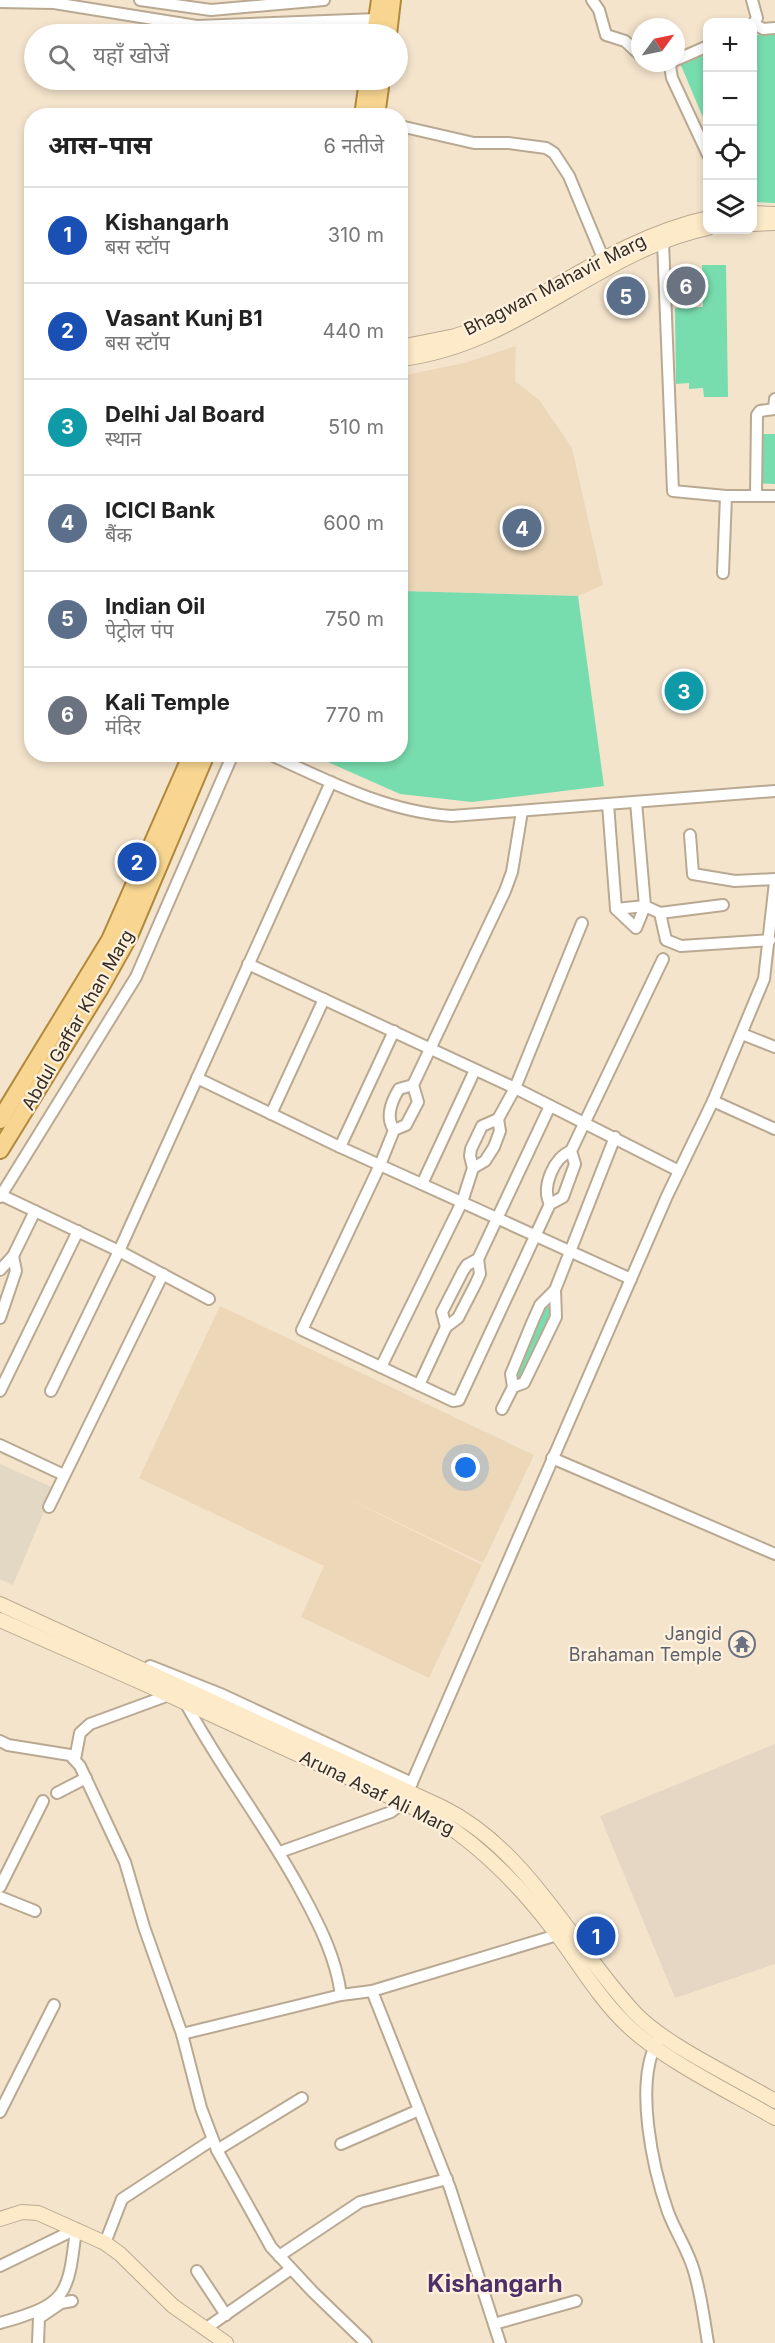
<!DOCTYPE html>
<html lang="hi">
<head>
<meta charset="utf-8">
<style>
	body { margin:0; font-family:Inter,"Noto Sans Devanagari",sans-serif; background:#f2f2f2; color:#222 }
	.controls { position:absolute; right:18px; top:18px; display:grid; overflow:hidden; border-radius:12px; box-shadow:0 3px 9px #0003 }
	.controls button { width:54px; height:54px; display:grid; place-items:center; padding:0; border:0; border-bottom:2px solid #e0e0e0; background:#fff; color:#222; font:30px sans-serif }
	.compass { position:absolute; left:631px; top:18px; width:54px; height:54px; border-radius:50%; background:#fff; box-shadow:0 3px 9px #0003; rotate:57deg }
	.you { position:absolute; left:466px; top:1468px; width:21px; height:21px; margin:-15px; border:4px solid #fff; border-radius:50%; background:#1a73e8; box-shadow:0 0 0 9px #1a73e833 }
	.badge { display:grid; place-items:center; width:39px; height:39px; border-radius:50%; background:#813db1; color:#fff; font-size:20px; font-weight:700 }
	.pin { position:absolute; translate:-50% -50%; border:3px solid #fff; box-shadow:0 2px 6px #0006 }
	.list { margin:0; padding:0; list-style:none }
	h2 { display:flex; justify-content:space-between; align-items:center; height:78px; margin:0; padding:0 24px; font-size:26px }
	h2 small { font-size:20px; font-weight:400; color:#767676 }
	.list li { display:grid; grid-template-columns:39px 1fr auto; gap:18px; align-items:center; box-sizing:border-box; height:96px; padding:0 24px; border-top:2px solid #e0e0e0 }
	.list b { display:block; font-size:22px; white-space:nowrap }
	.list p { margin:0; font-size:20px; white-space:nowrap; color:#767676 }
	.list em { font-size:20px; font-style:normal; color:#767676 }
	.icon { flex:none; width:33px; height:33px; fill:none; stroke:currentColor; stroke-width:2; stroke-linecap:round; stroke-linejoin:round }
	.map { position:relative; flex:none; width:775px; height:2343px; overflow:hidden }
	.search { position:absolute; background:#fff; box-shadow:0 3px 9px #0003; left:24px; top:24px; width:384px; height:66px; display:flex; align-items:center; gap:15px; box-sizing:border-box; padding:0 21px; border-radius:33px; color:#767676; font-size:22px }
	.panel { position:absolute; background:#fff; box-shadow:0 3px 9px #0003; left:24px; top:108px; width:384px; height:654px; border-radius:24px }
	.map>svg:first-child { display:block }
	.built { fill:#ecd7b8 }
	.industrial { fill:#e5d7c4 }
	.medical { fill:#e2d8c4 }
	.green { fill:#78ddae }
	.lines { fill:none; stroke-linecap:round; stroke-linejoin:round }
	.street-casing { stroke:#b9a992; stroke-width:14 }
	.secondary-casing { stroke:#b9a992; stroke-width:16 }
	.primary-casing { stroke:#b1893c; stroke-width:20 }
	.street { stroke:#fff; stroke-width:10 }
	.secondary { stroke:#fceac8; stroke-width:14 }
	.primary { stroke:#f8d691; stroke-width:16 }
	.labels { text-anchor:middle; stroke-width:4.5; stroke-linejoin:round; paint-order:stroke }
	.street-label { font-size:18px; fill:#342e25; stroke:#fff1de }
	.worship-label { font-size:18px; fill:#5b616d; stroke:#fff1de; text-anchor:end }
	.district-label { font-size:24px; font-weight:bold; fill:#4f2f68; stroke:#fff1de }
</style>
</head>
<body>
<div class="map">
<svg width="775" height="2343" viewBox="0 0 775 2343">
	<rect width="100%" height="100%" fill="#f4e4cc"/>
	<!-- built -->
	<g class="built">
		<polygon points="516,346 515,381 540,401 572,448 603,585 578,596 401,591 401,376 464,363"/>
		<polygon points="220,1306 534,1455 483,1563 334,1492 482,1565 429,1678 301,1617 324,1566 139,1478"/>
	</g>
	<!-- industrial -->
	<polygon class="industrial" points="775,1744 775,1964 675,1998 600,1816"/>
	<!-- medical -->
	<polygon class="medical" points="0,1464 54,1488 13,1585 0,1579"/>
	<!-- green -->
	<g class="green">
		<polygon points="775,29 775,203 753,202 752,37"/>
		<polygon points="707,53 707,127 680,63"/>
		<polygon points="702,265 726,265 728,397 704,397 703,388 689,389 689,383 676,384 675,308 703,307"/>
		<polygon points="751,434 775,434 775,484 752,483"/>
		<polygon points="401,591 578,596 604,786 472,802 400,794 312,755 400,754"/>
		<polygon points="544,1305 556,1312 515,1392 514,1375"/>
	</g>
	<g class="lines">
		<defs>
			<g id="street">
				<polyline points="140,0 211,10 324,0"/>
				<polyline points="592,0 599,10 606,35 625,41 640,55"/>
				<polyline points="752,0 757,18 752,26"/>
				<polyline points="0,2 54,3 197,26 377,19"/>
				<polyline points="754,24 763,29 775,28"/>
				<polyline points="676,60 708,46"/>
				<polyline points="672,63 670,66 672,78 708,155"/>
				<polyline points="400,126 474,143 508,143 546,148 554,153 569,176 606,265"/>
				<polyline points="663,242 673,491 726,496 775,496"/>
				<polyline points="756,496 757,415 760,411 774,409 775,399"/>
				<polyline points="723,573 726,496"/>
				<path d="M269 754C328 781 387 812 452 816L775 791"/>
				<polyline points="608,804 616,909 636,928 645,906 636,802"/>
				<polyline points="522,811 512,872 505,891 413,1085 418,1102 406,1125 394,1130 380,1165 302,1330 453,1401 459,1400 550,1204 563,1197 575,1164 571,1151 663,959"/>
				<polyline points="690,835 693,874 735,881 775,879"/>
				<polyline points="616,909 645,906 660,913 723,905"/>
				<polyline points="660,913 666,940 681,946 770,940"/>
				<polyline points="248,964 515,1088 679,1171"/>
				<polyline points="742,1034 775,1047"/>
				<polyline points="197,1078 340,1147 631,1279"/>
				<polyline points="713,1101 775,1129"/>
				<polyline points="271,1114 324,999"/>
				<path d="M394 1130C385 1117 391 1102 399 1089L413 1085"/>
				<polyline points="340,1147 394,1031"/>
				<polyline points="473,1168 485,1161 494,1147 500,1131 498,1119 515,1088 582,923"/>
				<polyline points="422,1184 475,1070"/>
				<polyline points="1,1195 119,1251 209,1299"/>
				<polyline points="0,1197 136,977 233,754"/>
				<path d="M550 1204C541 1187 554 1157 571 1151"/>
				<polyline points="0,1270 13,1256 35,1211"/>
				<polyline points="0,1318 16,1271 13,1256"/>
				<polyline points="446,1327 442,1312 463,1271 467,1265 478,1259"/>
				<polyline points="381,1367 462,1202 473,1168 470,1156 471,1149 482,1126 498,1119"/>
				<polyline points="419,1385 446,1327 458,1318 476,1283 480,1274 478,1259 550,1106"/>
				<polyline points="513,1387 524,1383 556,1317 555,1290"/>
				<polyline points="0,1391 78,1231"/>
				<polyline points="51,1391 119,1251 331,782"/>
				<polyline points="502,1409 513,1387 511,1374 532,1323 540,1305 555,1290 615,1137"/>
				<polyline points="0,1445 64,1475"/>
				<polyline points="552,1458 775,1554"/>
				<polyline points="49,1507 163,1274"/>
				<polyline points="150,1666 223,1695 412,1783"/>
				<polyline points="0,1741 8,1745 70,1755 80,1766 125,1862 144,1927 182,2034 201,2108 217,2150 271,2247 313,2292 366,2343"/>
				<polyline points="75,1759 80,1733 90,1724 169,1695"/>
				<polyline points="57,1793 86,1778"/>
				<polyline points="280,1852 391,1812 403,1803 667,1196 713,1101 764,979 775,882"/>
				<polyline points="0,1887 43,1801"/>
				<polyline points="0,1897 35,1911"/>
				<polyline points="372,1991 450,2188 500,2343"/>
				<polyline points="341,1995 372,1991 557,1935"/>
				<path d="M182 2034 341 1995C336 1958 320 1926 302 1893 267 1827 220 1768 185 1702"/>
				<path d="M657 2042C634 2084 653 2169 668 2212 676 2233 688 2250 694 2271 701 2294 704 2319 708 2343"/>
				<polyline points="0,2112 54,2005"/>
				<polyline points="341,2144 419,2110"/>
				<polyline points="217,2150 302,2098"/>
				<polyline points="105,2243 122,2199 212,2140"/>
				<polyline points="279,2256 360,2202 447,2179"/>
				<polyline points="0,2266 76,2229"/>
				<polyline points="197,2271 226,2315"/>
				<path d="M0 2323C67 2304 68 2297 76 2229"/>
				<polyline points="494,2324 576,2301"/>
				<polyline points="205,2329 291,2269"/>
				<polyline points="38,2343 39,2318 61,2303 72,2301"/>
			</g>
			<g id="secondary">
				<polyline points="752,213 775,214"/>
				<polyline points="752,224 775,223"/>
				<path d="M400 347 455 336 482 327C556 290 625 236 708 218"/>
				<path d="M400 359C517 346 596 252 708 228"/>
				<path d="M0 1604 442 1807C529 1850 572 1946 636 2014 667 2046 735 2077 775 2101"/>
				<path d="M0 1620 145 1684 436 1818C482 1847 519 1885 552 1928 577 1960 598 1998 628 2026 664 2060 730 2092 775 2118"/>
				<polyline points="0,2219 22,2212 38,2213 105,2243 120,2254 173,2306 226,2343"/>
			</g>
			<g id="primary">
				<polyline points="375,34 380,0"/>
				<polyline points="388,34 392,0"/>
				<polyline points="363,116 368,80"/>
				<polyline points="376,116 381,80"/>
				<polyline points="0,1120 110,940 192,754"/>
				<polyline points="0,1150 100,988 129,936 206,754"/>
			</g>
		</defs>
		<!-- street casing -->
		<use href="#street" class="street-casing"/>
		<!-- secondary casing -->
		<use href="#secondary" class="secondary-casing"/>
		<!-- primary casing -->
		<use href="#primary" class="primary-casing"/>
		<!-- street -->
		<use href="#street" class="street"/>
		<!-- secondary -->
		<use href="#secondary" class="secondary"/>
		<!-- primary -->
		<use href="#primary" class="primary"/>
	</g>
	<!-- icons -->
	<defs>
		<symbol id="temple-ring" viewBox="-11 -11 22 22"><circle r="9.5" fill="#fff1de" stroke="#6b7280" stroke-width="1.5"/><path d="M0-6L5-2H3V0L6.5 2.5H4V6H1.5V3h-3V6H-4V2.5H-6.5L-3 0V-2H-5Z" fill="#6b7280"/></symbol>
	</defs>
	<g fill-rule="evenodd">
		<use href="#temple-ring" x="727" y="1629" width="30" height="30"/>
	</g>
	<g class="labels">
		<!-- street labels -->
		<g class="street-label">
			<text transform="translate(555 285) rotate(-27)" y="6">Bhagwan Mahavir Marg</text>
			<text transform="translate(78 1020) rotate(-60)" y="6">Abdul Gaffar Khan Marg</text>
			<text transform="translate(377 1793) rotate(26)" y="6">Aruna Asaf Ali Marg</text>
		</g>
		<!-- worship labels -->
		<g class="worship-label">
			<text x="722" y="1640">Jangid<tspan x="722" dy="21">Brahaman Temple</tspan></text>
		</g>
		<!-- district labels -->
		<g class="district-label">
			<text x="495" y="2292">Kishangarh</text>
		</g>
	</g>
</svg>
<div class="controls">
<button>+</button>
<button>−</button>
<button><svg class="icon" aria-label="locate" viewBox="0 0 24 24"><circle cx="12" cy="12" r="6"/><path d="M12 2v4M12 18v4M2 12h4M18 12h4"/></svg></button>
<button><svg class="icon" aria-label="layers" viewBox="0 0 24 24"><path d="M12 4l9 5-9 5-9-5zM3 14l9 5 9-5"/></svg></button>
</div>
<svg class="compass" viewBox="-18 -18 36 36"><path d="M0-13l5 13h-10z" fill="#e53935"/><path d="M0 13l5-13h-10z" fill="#767676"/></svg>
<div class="you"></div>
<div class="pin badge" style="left:596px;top:1936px;background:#1a4fb4">1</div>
<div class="pin badge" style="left:137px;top:862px;background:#1a4fb4">2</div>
<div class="pin badge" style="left:684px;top:691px;background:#0f9aa8">3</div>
<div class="pin badge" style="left:522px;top:528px;background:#5c6f8a">4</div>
<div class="pin badge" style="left:626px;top:296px;background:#5c6f8a">5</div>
<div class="pin badge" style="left:686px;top:286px;background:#6b7280">6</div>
<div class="search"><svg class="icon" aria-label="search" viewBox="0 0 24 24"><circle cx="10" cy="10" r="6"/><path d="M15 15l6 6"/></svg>यहाँ खोजें</div>
<section class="panel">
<h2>आस-पास<small>6 नतीजे</small></h2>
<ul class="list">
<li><span class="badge" style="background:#1a4fb4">1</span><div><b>Kishangarh</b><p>बस स्टॉप</p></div><em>310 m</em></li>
<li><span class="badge" style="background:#1a4fb4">2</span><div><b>Vasant Kunj B1</b><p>बस स्टॉप</p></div><em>440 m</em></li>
<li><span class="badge" style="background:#0f9aa8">3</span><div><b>Delhi Jal Board</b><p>स्थान</p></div><em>510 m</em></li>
<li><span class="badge" style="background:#5c6f8a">4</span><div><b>ICICI Bank</b><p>बैंक</p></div><em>600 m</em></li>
<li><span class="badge" style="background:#5c6f8a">5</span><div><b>Indian Oil</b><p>पेट्रोल पंप</p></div><em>750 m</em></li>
<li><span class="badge" style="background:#6b7280">6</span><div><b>Kali Temple</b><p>मंदिर</p></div><em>770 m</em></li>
</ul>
</section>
</div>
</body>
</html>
